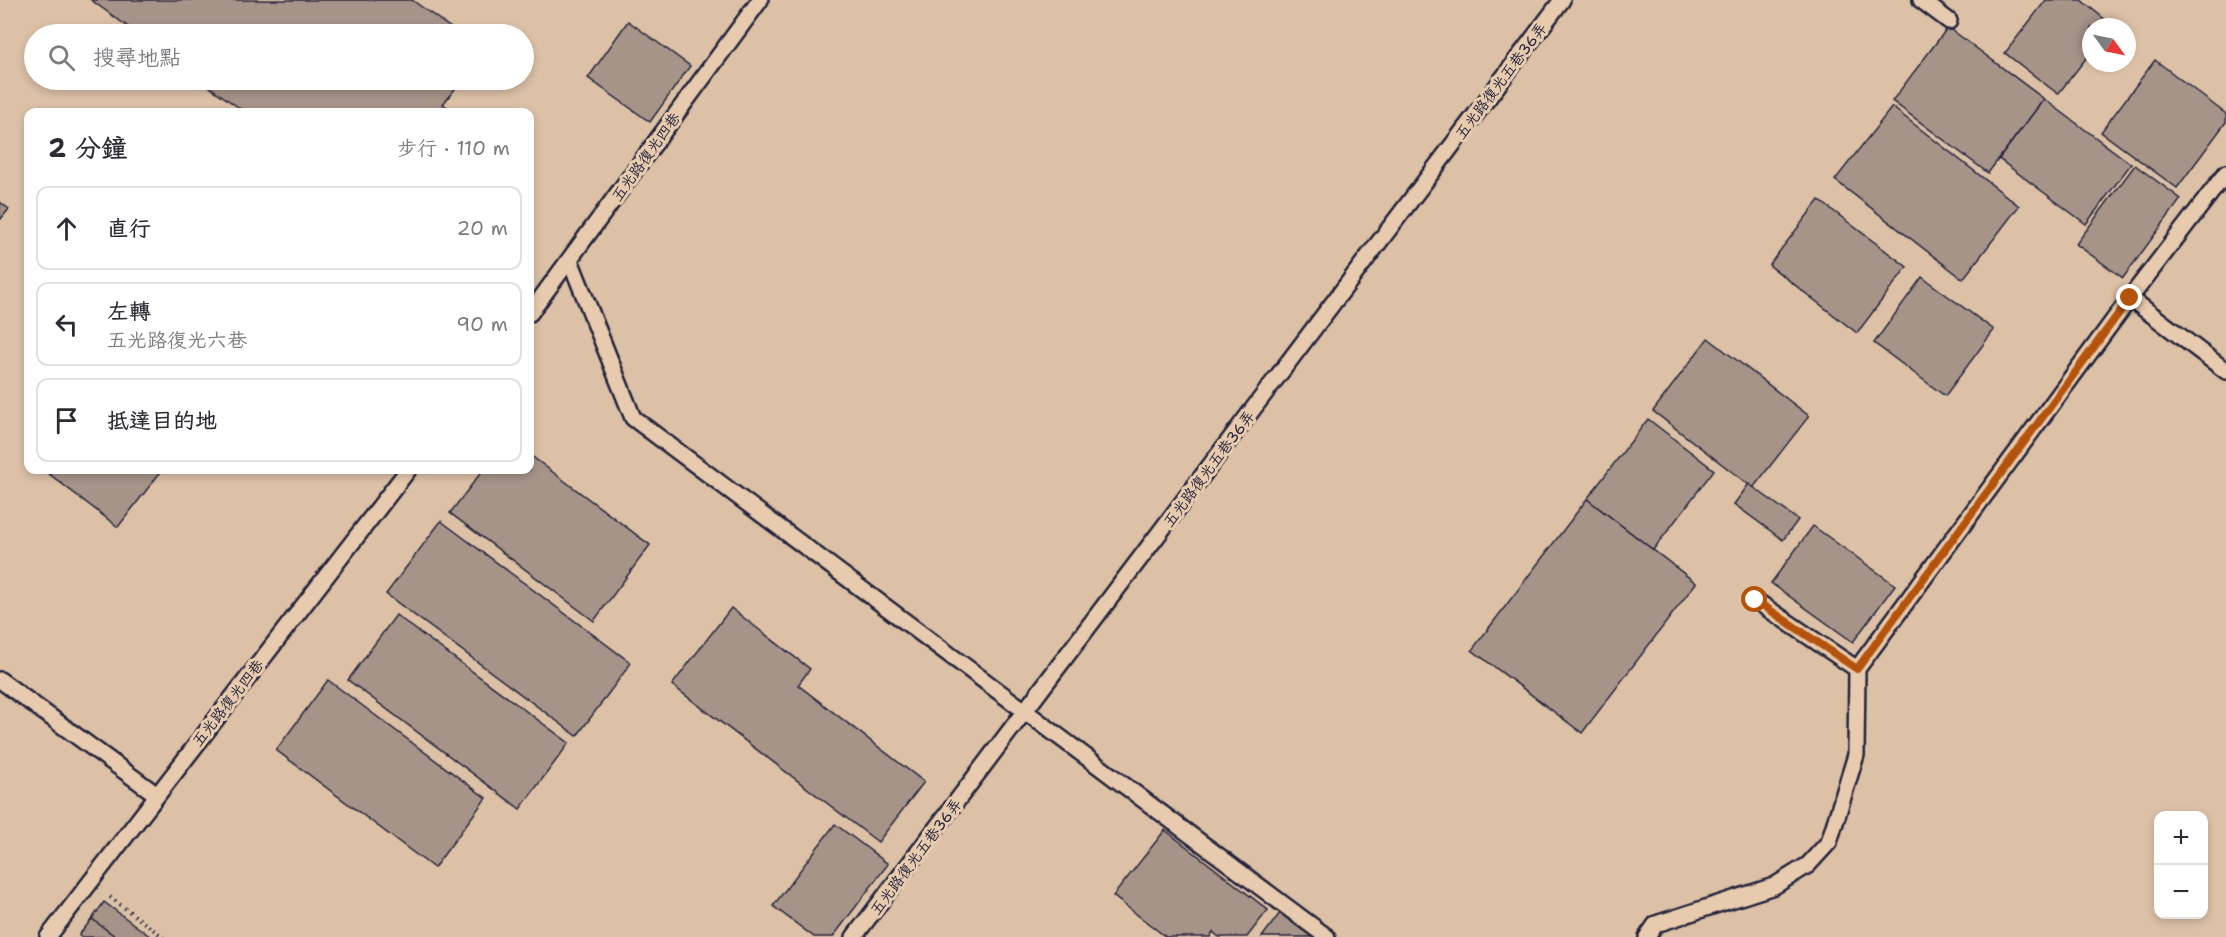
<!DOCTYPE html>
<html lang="zh-TW">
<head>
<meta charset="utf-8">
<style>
	body { margin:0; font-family:"Shantell Sans","LXGW WenKai TC",sans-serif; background:#f2f2f3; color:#2b2b33 }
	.controls { position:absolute; right:18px; bottom:18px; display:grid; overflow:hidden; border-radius:12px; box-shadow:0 3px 9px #0003 }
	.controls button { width:54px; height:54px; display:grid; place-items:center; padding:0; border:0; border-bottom:2px solid #e1e1e2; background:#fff; color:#2b2b33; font:30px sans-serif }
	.compass { position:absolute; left:2082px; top:18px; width:54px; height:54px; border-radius:50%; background:#fff; box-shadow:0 3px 9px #0003; rotate:123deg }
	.stop { position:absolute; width:18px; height:18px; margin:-14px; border:4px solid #b45309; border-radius:50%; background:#fff }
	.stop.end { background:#b45309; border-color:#fff; box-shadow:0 2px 6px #0008 }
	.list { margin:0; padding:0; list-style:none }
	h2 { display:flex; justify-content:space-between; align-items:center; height:78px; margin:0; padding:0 24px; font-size:26px }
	h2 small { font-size:20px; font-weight:400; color:#7c7c81 }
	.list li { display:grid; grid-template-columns:39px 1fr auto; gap:18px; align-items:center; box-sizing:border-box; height:84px; margin:0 12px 12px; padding:0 12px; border:2px solid #e1e1e2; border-radius:12px }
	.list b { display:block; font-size:22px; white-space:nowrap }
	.list p { margin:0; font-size:20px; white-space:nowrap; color:#7c7c81 }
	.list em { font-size:20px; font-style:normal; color:#7c7c81 }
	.icon { flex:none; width:33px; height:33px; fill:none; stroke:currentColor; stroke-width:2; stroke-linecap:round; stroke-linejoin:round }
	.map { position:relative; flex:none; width:2226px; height:937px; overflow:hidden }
	.search { position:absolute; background:#fff; box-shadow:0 3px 9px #0003; left:24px; top:24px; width:510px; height:66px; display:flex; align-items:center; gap:15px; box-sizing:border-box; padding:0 21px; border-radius:33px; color:#7c7c81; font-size:22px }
	.panel { position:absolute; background:#fff; box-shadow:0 3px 9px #0003; left:24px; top:108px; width:510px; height:366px; border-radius:12px }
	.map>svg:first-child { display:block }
	.building { fill:#a79489; stroke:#22223b; stroke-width:1.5 }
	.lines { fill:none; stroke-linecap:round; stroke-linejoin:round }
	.lane-casing { stroke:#22223b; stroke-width:20 }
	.path { stroke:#22223b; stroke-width:4; stroke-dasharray:1.5 4.5; stroke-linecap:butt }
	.lane { stroke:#e8cbae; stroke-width:15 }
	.route { stroke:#b45309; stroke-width:8 }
	.labels { text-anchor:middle; stroke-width:6; stroke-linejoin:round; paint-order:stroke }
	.street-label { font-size:15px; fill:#22223b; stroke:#e8cbae }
</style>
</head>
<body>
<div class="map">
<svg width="2226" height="937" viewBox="0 0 2226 937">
	<rect width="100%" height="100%" fill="#dcc1a7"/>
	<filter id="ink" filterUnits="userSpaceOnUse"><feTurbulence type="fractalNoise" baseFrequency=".0167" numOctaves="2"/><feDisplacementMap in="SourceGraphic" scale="12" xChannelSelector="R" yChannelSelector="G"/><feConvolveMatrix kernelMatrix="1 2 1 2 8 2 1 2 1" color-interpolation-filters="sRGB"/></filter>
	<g filter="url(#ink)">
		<!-- building -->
		<g class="building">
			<polygon points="91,0 412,0 459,34 138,34"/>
			<polygon points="2046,0 2081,0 2112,25 2110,27 2091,27 2091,52 2058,94 2005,53"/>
			<polygon points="628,21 690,66 650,122 588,78"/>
			<polygon points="1948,27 2044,99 1988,173 1892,101"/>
			<polygon points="2155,60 2226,114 2226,122 2177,188 2101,132"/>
			<polygon points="200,80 462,80 443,104 455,112 245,112"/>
			<polygon points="2044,99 2131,164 2086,224 1999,159"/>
			<polygon points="1892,107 2019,206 1963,279 1835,180"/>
			<polygon points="2135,165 2181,199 2123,278 2076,244"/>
			<polygon points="1819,200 1907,267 1857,333 1769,265"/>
			<polygon points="0,202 9,209 0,220"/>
			<polygon points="1922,277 1994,330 1945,396 1874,343"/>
			<polygon points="1708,338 1809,416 1753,488 1653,411"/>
			<polygon points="1648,419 1714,470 1653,550 1587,499"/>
			<polygon points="530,455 650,545 594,621 450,513 483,470 530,470"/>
			<polygon points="44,470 162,470 118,527"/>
			<polygon points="1749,484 1798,520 1783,540 1734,504"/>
			<polygon points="1587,499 1696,583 1582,733 1472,650"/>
			<polygon points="441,521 631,663 577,736 386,594"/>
			<polygon points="1813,526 1895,585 1853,642 1771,583"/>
			<polygon points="731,608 810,669 798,685 924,782 878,842 672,685"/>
			<polygon points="396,615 569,743 520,809 348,680"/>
			<polygon points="328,680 486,798 434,868 276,750"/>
			<polygon points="835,824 888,864 833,937 814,937 773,906"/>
			<polygon points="1165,830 1268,910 1247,937 1219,937 1213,932 1210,937 1166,937 1113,896"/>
			<polygon points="104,902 151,937 116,937 92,919"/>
			<polygon points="1283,909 1321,937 1262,937"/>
			<polygon points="92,919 116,937 81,937 79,935"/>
		</g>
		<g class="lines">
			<defs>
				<g id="lane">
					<polyline points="1921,0 1949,21"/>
					<polyline points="570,260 633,418 1327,937"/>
					<polyline points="2130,298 2226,371"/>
					<polyline points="530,313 760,0"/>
					<polyline points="1755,600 1857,669"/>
					<polyline points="0,680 157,795"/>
					<polyline points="48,937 408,470"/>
					<polyline points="854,937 1562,0"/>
					<polyline points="1647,937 1656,924 1774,886 1808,865 1829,842 1856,755 1857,669 2130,298 2226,173"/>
				</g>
			</defs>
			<!-- lane casing -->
			<use href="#lane" class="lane-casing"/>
			<!-- path -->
			<polyline class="path" points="110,897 163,937"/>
			<!-- lane -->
			<use href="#lane" class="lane"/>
		</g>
	</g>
	<g class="lines" filter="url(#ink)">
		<!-- route -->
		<polyline class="route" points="1755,600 1857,669 2130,298"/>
	</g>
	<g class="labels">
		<!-- street labels -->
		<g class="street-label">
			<text transform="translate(1501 81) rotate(-53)" y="5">五光路復光五巷36弄</text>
			<text transform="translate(646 157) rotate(-54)" y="5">五光路復光四巷</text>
			<text transform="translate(1209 469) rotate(-53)" y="5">五光路復光五巷36弄</text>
			<text transform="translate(228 703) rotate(-52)" y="5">五光路復光四巷</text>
			<text transform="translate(916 857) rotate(-53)" y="5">五光路復光五巷36弄</text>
		</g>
	</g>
</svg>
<div class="controls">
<button>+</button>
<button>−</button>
</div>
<svg class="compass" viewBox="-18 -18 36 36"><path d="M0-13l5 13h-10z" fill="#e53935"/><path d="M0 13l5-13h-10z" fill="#7c7c81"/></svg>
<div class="stop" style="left:1755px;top:600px"></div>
<div class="stop end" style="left:2130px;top:298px"></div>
<div class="search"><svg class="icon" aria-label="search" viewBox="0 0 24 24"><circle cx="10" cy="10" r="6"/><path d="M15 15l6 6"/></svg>搜尋地點</div>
<section class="panel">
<h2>2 分鐘<small>步行 · 110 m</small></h2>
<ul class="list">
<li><svg class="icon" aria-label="ahead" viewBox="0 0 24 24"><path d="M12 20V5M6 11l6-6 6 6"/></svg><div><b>直行</b></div><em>20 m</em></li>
<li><svg class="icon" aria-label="left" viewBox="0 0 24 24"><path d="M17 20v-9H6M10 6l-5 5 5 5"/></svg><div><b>左轉</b><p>五光路復光六巷</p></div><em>90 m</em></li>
<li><svg class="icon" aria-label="arrive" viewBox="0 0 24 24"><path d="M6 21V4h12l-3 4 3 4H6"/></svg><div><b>抵達目的地</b></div></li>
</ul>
</section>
</div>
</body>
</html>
